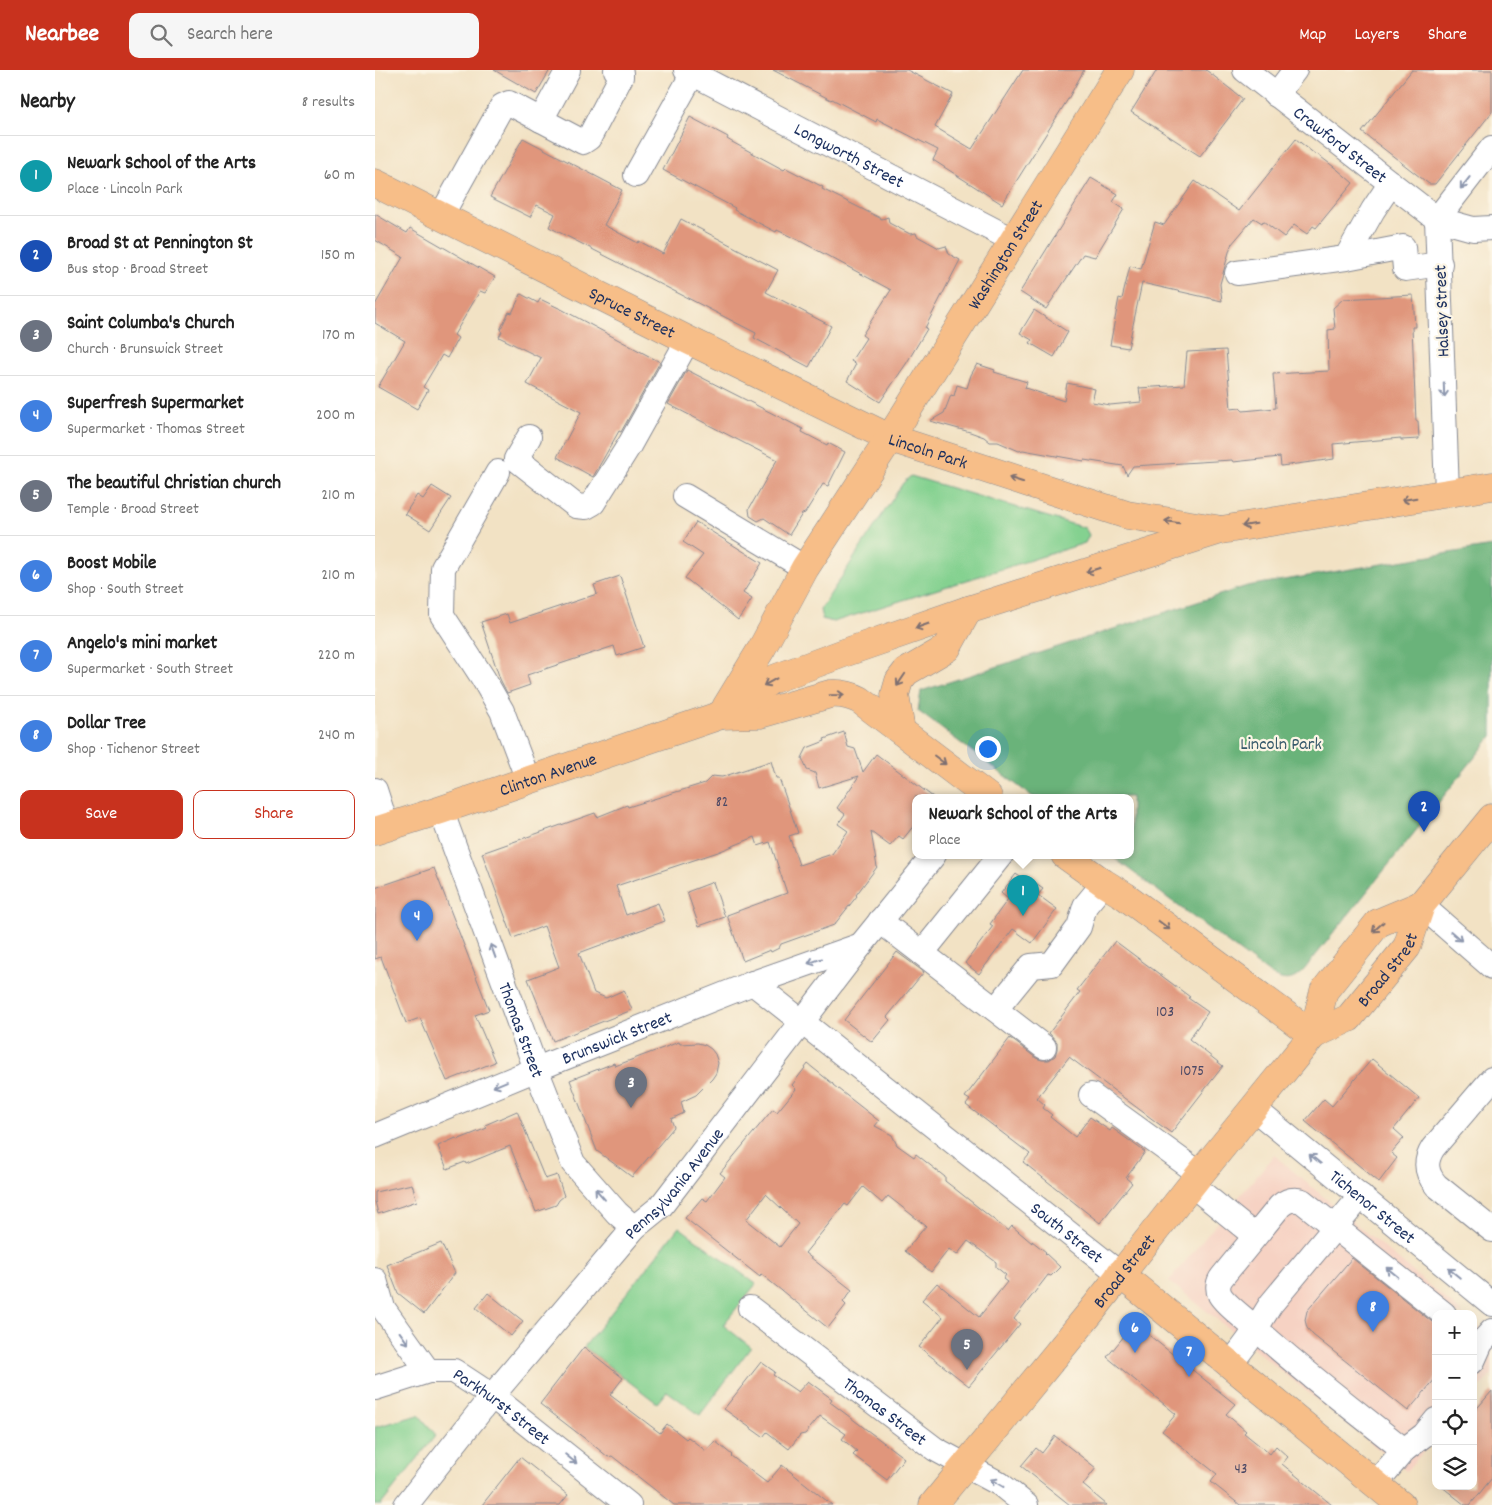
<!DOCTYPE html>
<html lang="en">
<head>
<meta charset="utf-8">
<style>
	body { margin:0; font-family:Dekko,sans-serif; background:#f6f6f6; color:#222 }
	.controls { position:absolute; right:15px; bottom:15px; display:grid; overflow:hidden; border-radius:10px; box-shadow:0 5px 20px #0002 }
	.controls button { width:45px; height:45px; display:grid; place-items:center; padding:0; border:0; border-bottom:1px solid #e0e0e0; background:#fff; color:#222; font:25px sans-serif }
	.you { position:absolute; left:612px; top:678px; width:18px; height:18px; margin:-12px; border:4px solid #fff; border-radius:50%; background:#1a73e8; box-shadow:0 0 0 8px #1a73e833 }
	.badge { display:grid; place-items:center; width:32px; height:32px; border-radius:50%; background:#c8321e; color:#fff; font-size:16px; font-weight:700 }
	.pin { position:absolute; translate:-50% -41px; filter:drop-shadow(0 1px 2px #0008) }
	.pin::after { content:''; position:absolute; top:26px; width:18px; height:15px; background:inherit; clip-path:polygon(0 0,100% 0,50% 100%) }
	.popup { position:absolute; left:537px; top:724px; width:222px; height:65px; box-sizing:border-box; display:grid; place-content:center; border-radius:10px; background:#fff; filter:drop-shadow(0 1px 4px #0005); font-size:16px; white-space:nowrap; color:#767676 }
	.popup b { font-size:19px; color:#222 }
	.popup::after { content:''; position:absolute; left:50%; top:100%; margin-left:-10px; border:10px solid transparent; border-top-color:#fff }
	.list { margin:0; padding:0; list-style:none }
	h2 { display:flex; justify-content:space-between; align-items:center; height:65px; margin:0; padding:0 20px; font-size:21px }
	h2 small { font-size:16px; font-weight:400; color:#767676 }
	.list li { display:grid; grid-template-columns:32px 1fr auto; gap:15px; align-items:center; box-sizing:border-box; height:80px; padding:0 20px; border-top:1px solid #e0e0e0 }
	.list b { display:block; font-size:19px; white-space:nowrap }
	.list p { margin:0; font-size:16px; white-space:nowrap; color:#767676 }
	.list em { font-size:16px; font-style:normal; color:#767676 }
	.actions { display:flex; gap:10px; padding:15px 20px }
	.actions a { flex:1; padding:11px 0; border:1px solid #c8321e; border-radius:10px; text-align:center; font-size:18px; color:#c8321e }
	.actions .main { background:#c8321e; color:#fff }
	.icon { flex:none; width:28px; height:28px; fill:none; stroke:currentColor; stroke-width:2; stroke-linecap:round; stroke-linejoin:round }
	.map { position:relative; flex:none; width:1117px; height:1435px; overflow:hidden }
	header { display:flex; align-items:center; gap:30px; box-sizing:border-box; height:70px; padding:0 25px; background:#c8321e; color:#fff }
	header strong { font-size:24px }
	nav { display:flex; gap:28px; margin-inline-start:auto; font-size:18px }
	.search { width:350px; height:45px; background:#f6f6f6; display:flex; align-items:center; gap:12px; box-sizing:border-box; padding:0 18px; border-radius:10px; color:#767676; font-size:19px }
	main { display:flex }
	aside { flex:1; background:#fff }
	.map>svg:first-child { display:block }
	.built { fill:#f6d2c3 }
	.green { fill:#84d190; stroke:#508077 }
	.forest { fill:#6bb37a; stroke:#43716c }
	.building { fill:#e0967b; fill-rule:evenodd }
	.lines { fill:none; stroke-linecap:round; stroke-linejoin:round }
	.minor-casing { stroke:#868891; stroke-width:26 }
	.major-casing { stroke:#868891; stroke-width:29 }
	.minor { stroke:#fff; stroke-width:24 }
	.major { stroke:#f7be88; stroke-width:28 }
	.oneway { stroke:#8d97ae }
	.oneway2 { stroke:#7e6f71 }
	.labels { text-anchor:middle; stroke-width:4.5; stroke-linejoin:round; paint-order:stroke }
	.number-label { font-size:15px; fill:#4c4965 }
	.street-label { font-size:18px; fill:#1b2f5e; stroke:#fcf5e5 }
	.park-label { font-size:18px; fill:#35586a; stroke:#fcf5e5 }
</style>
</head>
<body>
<header>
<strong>Nearbee</strong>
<div class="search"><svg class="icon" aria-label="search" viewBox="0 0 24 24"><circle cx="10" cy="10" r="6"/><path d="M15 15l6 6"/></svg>Search here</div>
<nav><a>Map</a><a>Layers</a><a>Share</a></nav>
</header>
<main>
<aside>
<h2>Nearby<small>8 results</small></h2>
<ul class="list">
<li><span class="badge" style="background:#0f9aa8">1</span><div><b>Newark School of the Arts</b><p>Place · Lincoln Park</p></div><em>60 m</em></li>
<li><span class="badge" style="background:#1a4fb4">2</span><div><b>Broad St at Pennington St</b><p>Bus stop · Broad Street</p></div><em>150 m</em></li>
<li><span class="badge" style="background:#6b7280">3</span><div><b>Saint Columba's Church</b><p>Church · Brunswick Street</p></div><em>170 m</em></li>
<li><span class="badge" style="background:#3f7fe0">4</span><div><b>Superfresh Supermarket</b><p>Supermarket · Thomas Street</p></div><em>200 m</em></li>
<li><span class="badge" style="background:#6b7280">5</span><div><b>The beautiful Christian church</b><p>Temple · Broad Street</p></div><em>210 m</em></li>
<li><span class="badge" style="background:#3f7fe0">6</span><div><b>Boost Mobile</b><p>Shop · South Street</p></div><em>210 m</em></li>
<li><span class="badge" style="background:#3f7fe0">7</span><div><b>Angelo's mini market</b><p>Supermarket · South Street</p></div><em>220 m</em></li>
<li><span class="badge" style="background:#3f7fe0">8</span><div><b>Dollar Tree</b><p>Shop · Tichenor Street</p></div><em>240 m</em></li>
</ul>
<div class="actions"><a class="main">Save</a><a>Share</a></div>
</aside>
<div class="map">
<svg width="1117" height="1435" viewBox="0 0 1117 1435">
	<rect width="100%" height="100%" fill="#fcf5e5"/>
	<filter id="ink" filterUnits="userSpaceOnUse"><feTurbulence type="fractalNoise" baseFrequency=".02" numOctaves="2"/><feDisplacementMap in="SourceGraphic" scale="10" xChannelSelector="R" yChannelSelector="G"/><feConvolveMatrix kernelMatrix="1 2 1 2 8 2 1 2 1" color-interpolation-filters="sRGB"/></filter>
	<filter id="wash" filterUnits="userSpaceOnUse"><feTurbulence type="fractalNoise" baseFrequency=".0096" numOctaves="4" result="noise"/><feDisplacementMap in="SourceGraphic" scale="20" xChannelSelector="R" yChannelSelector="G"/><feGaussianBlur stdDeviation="1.12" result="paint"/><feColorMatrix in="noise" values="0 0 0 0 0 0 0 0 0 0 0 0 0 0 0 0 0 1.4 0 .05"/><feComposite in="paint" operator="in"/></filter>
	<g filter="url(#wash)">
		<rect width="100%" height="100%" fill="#f2e2c4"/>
		<!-- built -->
		<g class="built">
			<polygon points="899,1085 1088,1244 1061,1244 1061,1368 1031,1401 794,1211"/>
			<polygon points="1098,1252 1117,1268 1117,1304 1098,1325"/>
		</g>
		<!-- green -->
		<g class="green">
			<polygon points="536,406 710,458 714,465 710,473 458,552 447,549 445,540 528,413"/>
			<polygon points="304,1157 381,1214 348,1255 376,1277 325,1345 292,1321 282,1333 209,1277"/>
			<polygon points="44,1345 61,1365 6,1435 0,1435 0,1357"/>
		</g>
		<!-- forest -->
		<path class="forest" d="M1117 476V666L929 900C918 912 910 912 896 905L735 785H756V727H658L543 641 546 621 872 516Z"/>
		<g id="blocks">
			<!-- building -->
			<g class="building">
				<polygon points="119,0 175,0 161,24"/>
				<polygon points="398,0 532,0 578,24 560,57 597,79 648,0 709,0 693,29 627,134 558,90 563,80 502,49 501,52 457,29 456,30"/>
				<polygon points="782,0 831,0 868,29 825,86 756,42"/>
				<polygon points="1037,0 1117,0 1117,42 1060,114 1054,114 987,62"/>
				<polygon points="315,47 353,67 352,69 357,72 409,100 411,98 448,117 447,119 507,149 513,147 514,153 535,164 541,163 542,166 564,178 571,176 574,184 585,190 550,258 552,259 531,294 505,332 472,311 481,294 476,291 491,268 487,265 516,220 427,172 402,160 401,162 378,150 359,140 360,138 288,100"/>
				<polygon points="148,68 247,120 229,155 263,173 264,171 288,184 306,149 403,200 391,222 456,256 434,297 379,268 381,263 174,157 180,144 162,135 155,147 115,127"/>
				<polygon points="921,69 941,85 942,84 963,100 978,113 941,158 938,156 932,164 919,155 909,167 888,151 887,153 879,148 856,175 845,214 847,231 767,213 753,278 735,275 744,228 747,229 755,196 766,199 780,152 789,155 820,111 864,141"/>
				<polygon points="716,108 743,124 738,132 749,139 720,187 708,184 671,239 645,222"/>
				<polygon points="0,144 32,163 35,158 120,207 110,223 105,221 79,265 83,268 72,288 67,285 48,317 53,320 42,339 3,317 30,271 0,253 0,235 28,187 0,170"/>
				<polygon points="146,224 163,233 165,229 188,240 285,292 246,362 244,361 218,407 182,387 206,342 152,314 166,288 124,267 127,261 125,260 134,242 137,243"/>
				<polygon points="1038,225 1040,257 1037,257 1041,351 1043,351 1044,369 1026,370 1026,368 958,374 959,389 906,396 905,387 858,392 857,390 758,396 752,405 748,396 709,390 709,391 648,380 644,381 623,372 615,372 609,367 595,362 555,351 569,343 576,325 579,326 582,315 592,318 596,305 602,294 620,300 619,302 652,312 650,318 689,331 692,313 720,319 717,332 735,335 766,332 764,318 809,315 812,282 851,280 856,339 865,338 868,341 901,338 898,304 954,301 953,260 960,259 958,238 968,229"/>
				<polygon points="659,240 693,262 679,287 655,273 657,270 645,263"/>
				<polygon points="312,300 428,359 427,362 452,375 453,373 470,382 453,416 448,414 430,443 427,444 414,465 389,448 383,451 375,446 374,439 402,390 293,334"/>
				<polygon points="57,416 76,428 55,460 30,444 42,425 48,429"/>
				<polygon points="321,452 387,493 368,523 377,529 363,550 310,508 328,485 308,472"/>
				<polygon points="245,506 269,577 242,586 239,576 152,605 155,615 132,623 125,609 106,552 132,544 135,553 222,524 219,515"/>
				<polygon points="469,662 473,677 480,679 488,702 501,684 558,727 540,727 540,754 528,769 524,766 515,776 496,762 502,797 481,825 482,826 459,855 406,874 404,878 396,882 395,880 368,891 352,845 412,823 395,772 383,776 380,767 343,782 241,816 251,845 283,833 290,851 204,883 219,923 231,928 249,920 257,940 178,971 153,909 184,897 169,856 138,868 107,783 220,743 222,747 252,735 253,737 330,713 337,706 347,707 396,691 401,708 404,708 423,763 414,766 424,795 457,784 473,761 463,754 470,744 462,738 484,706 444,718 440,703 432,700 427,688 432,678 450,671 449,669"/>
				<polygon points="59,798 114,940 100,945 120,992 72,1011 45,948 31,953 6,887 0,889 0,818"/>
				<polygon points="641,804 649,810 651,807 668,819 663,825 682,839 657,873 638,859 604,904 590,893 618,856 615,854 633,829 626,823"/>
				<polygon points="338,812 350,847 324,856 312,822"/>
				<polygon points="740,871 815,927 813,928 833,942 814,969 848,996 796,1063 694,987 662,1028 670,1035 668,1038 677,1045 675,1047 700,1067 715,1047 735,1061 737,1058 770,1082 751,1108 757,1113 725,1153 648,1092 655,1084 591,1035 595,1030 590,1027 635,968 661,988 667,990 674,990 680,986 682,979 682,972 674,963 705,922 702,920"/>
				<polygon points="522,882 549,902 512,947 515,950 497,972 469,950"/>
				<polygon points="304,972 305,974 323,973 330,975 336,979 340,984 343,993 341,1003 337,1009 321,1025 306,1032 309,1043 296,1049 299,1057 257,1107 222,1081 195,1010 239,993 240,996"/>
				<polygon points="997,989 1044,1028 1019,1059 1029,1068 1016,1083 1022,1088 1004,1112 930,1051 949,1029 957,1036"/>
				<path d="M433 994 458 1014V1015L504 1051 500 1056 517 1065 522 1075 539 1087 541 1084 570 1107V1111L579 1118 633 1161 637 1156 657 1173V1171L671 1182 670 1183 685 1197 676 1206 673 1205 639 1249 645 1254 594 1316 544 1277 568 1247 547 1230 562 1213 604 1247 632 1212 628 1209 631 1205 621 1197V1192L593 1171 582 1185 574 1179 556 1202 530 1181 551 1156 513 1126 507 1133 488 1117 473 1136 470 1134 430 1183 477 1220 468 1232 471 1235 453 1258 386 1204 385 1207 310 1148 327 1128 332 1131 350 1107 345 1103 398 1039 402 1042 421 1019 417 1015ZM391 1124 423 1154 405 1177 371 1150Z"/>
				<polygon points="142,1041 170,1109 182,1105 189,1126 184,1130 181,1135 161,1142 135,1076 91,1094 90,1092 72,1099 63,1076 81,1068 82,1070 112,1058 110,1055"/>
				<polygon points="37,1114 42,1131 3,1144 0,1131 0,1122"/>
				<polygon points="66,1173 80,1203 49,1244 23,1223 12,1195"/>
				<polygon points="977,1188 1061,1255 1061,1308 1033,1341 938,1265 932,1258 930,1250 932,1241"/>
				<polygon points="113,1223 148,1251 136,1266 101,1238"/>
				<polygon points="765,1258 860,1334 851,1344 871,1361 869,1363 895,1384 901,1376 913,1387 907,1394 957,1435 865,1435 836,1412 842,1404 787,1361 801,1344 732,1287 754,1260"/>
				<polygon points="209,1277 248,1308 235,1325 285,1363 292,1354 311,1369 313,1367 331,1381 340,1371 357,1385 356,1386 392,1413 407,1395 457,1435 299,1435 237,1386 233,1387 222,1378 165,1334"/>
				<polygon points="386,1292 400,1302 398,1305 423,1322 433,1311 457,1329 455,1332 529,1388 512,1410 478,1385 482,1381 467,1369 471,1364 445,1346 430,1364 425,1365 414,1379 392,1362 388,1367 349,1339"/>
				<polygon points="1117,1321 1117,1408 1095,1435 1090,1435 1066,1416 1098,1416 1098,1343"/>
				<polygon points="680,1366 721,1398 708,1415 732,1435 695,1435 646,1396 661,1378 667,1383"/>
				<polygon points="145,1387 193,1425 185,1435 107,1435"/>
			</g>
		</g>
	</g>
	<g filter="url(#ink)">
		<use href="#blocks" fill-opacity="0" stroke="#868891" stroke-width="1"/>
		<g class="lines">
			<defs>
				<g id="minor">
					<path id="s1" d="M311 0 638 170"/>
					<path id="s2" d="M870 0 1062 149 1098 159 1117 158"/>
					<polyline points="901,25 920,0"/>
					<polyline points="166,50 193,0"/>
					<polyline points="261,105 318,3"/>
					<polyline points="66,146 127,36 134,33 208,72 214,68 246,7 246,3 241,0"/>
					<polyline points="971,188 1028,177 1030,199 1065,194"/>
					<polyline points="862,203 971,188 998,140 1016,113"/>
					<polyline points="154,367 141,389 201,436 211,437 218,433 255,374 313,270"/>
					<polyline points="123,402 68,498 67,545 108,608 127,641 153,710"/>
					<polyline points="1072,422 1062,149 1117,78"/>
					<polyline points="310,426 430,498"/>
					<polyline points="0,720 12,757"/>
					<path id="s3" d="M66 740 161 999 198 1093 242 1143 259 1158"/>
					<polyline points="1046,835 1117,897"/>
					<polyline points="505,851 669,977"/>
					<polyline points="547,883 626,785"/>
					<path id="s4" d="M378 913 745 1204"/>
					<polyline points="620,939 625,934 656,896 677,894 704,857 710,836 729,813"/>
					<path d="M1117 1009 1058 1078C1049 1092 1051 1103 1061 1115L1117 1160"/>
					<polyline points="716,1025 825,1104"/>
					<path id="s5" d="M878 1038 1117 1234"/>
					<path id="s6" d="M0 1066 179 992 378 913 486 875"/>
					<polyline points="817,1115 880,1166"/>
					<polyline points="0,1210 8,1238 53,1301"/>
					<path id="s7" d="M375 1238 560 1379 625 1414 651 1435"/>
					<polyline points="1098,1291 1106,1273 1117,1261"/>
					<polyline points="855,1295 873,1271 896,1234 986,1126"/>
					<path id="s8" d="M0 1318 53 1301H79L117 1326 254 1435"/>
					<path d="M1029 1380C978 1339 926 1300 878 1256 870 1249 850 1234 845 1225 842 1219 843 1212 847 1207L905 1136C912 1130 918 1128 927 1131L1069 1244"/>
					<polyline points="1000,1414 1029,1380 1049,1365 1061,1350"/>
					<path id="s9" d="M31 1435 117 1326 259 1158 286 1136 486 875 559 785"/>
				</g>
				<g id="major">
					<path id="s10" d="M0 113 313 270 515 368 752 445 841 459"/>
					<path id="s11" d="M351 637 387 578 430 498 515 368 745 0"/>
					<path d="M346 645 385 644 455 624C466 623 475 625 485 630L613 727"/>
					<polyline points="526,661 520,625 524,611 531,602 572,578 593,540"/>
					<path id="s12" d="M0 761 66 740 346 645 396 610 469 583 593 540 846 460 1117 416"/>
					<polyline points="690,785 729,813 750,826 938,965"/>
					<path id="s13" d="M938 965 974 948 1032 877 1046 835 1117 748"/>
					<polyline points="745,1204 1026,1435"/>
					<path id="s14" d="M558 1435 716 1242 825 1104 938 965 949 921 1003 853 1046 835"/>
				</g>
			</defs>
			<!-- minor casing -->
			<use href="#minor" class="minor-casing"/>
			<!-- major casing -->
			<use href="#major" class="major-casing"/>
			<!-- minor -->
			<use href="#minor" class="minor"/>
			<!-- major -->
			<use href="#major" class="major"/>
		</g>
		<!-- one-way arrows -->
		<defs><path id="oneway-shaft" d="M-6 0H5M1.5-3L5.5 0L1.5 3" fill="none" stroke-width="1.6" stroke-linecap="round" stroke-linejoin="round" transform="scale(1.25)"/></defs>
		<g class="oneway">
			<use href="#oneway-shaft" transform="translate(1090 113) rotate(128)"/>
			<use href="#oneway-shaft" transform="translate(1069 320) rotate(88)"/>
			<use href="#oneway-shaft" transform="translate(1081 866) rotate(41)"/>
			<use href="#oneway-shaft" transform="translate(118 881) rotate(-110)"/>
			<use href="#oneway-shaft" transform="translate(440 891) rotate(160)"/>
			<use href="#oneway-shaft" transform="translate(125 1014) rotate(157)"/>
			<use href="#oneway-shaft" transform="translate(940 1089) rotate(-141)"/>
			<use href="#oneway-shaft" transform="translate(225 1124) rotate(-131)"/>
			<use href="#oneway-shaft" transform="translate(1017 1202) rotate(-141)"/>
			<use href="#oneway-shaft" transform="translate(1079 1203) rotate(-141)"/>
			<use href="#oneway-shaft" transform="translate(29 1268) rotate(54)"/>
			<use href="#oneway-shaft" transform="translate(196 1389) rotate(39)"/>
			<use href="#oneway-shaft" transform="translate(622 1413) rotate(-149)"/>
		</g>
		<g class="oneway2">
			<use href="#oneway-shaft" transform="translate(641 410) rotate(-162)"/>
			<use href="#oneway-shaft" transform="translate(1034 429) rotate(171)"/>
			<use href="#oneway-shaft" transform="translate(797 452) rotate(-171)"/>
			<use href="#oneway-shaft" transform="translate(874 455) rotate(171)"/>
			<use href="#oneway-shaft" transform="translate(718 500) rotate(162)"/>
			<use href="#oneway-shaft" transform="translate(547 556) rotate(161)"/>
			<use href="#oneway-shaft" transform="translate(526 610) rotate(124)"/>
			<use href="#oneway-shaft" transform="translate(395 612) rotate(151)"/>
			<use href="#oneway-shaft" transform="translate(462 625) rotate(-1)"/>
			<use href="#oneway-shaft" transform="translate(565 690) rotate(37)"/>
			<use href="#oneway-shaft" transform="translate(789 855) rotate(37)"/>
			<use href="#oneway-shaft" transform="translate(1003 857) rotate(138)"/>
		</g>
	</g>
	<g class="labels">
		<!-- number labels -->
		<g class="number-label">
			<text x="347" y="736">82</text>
			<text x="790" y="946">103</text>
			<text x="817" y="1005">1075</text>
			<text x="866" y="1403">43</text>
		</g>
		<!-- street labels -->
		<g class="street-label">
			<text dy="6" stroke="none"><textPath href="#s2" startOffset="121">Crawford Street</textPath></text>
			<text dy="6" stroke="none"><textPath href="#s1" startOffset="184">Longworth Street</textPath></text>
			<text dy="6" stroke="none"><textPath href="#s11" startOffset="532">Washington Street</textPath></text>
			<text transform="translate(1066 241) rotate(-92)" y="6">Halsey Street</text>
			<text dy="6" stroke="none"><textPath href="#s10" startOffset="288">Spruce Street</textPath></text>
			<text dy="6" stroke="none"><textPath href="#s10" startOffset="615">Lincoln Park</textPath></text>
			<text dy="6" stroke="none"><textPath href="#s12" startOffset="182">Clinton Avenue</textPath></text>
			<text dy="6" stroke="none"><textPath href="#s13" startOffset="102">Broad Street</textPath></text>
			<text dy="6" stroke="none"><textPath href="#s3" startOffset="234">Thomas Street</textPath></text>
			<text dy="6" stroke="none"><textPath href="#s6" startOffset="261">Brunswick Street</textPath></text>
			<text dy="6" stroke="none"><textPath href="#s9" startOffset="419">Pennsylvania Avenue</textPath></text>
			<text dy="6" stroke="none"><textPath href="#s5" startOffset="155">Tichenor Street</textPath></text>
			<text dy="6" stroke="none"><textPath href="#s4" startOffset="401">South Street</textPath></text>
			<text dy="6" stroke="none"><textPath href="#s14" startOffset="302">Broad Street</textPath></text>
			<text dy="6" stroke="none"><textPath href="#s8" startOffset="141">Parkhurst Street</textPath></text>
			<text dy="6" stroke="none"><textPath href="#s7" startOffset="170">Thomas Street</textPath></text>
		</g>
		<!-- park labels -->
		<g class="park-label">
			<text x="906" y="679">Lincoln Park</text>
		</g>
	</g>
</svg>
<div class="controls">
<button>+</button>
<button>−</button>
<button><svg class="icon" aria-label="locate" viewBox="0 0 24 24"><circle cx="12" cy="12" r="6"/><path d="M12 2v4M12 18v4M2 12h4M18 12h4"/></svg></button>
<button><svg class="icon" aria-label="layers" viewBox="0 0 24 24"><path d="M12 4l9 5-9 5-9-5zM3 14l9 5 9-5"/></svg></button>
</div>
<div class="you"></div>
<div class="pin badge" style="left:648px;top:846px;background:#0f9aa8">1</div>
<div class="popup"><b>Newark School of the Arts</b>Place</div>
<div class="pin badge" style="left:1049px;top:762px;background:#1a4fb4">2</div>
<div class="pin badge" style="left:256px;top:1038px;background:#6b7280">3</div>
<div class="pin badge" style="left:42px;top:871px;background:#3f7fe0">4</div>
<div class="pin badge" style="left:592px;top:1300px;background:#6b7280">5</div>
<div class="pin badge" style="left:760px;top:1283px;background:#3f7fe0">6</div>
<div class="pin badge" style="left:814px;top:1307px;background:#3f7fe0">7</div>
<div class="pin badge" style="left:998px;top:1262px;background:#3f7fe0">8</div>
</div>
</main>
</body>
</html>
